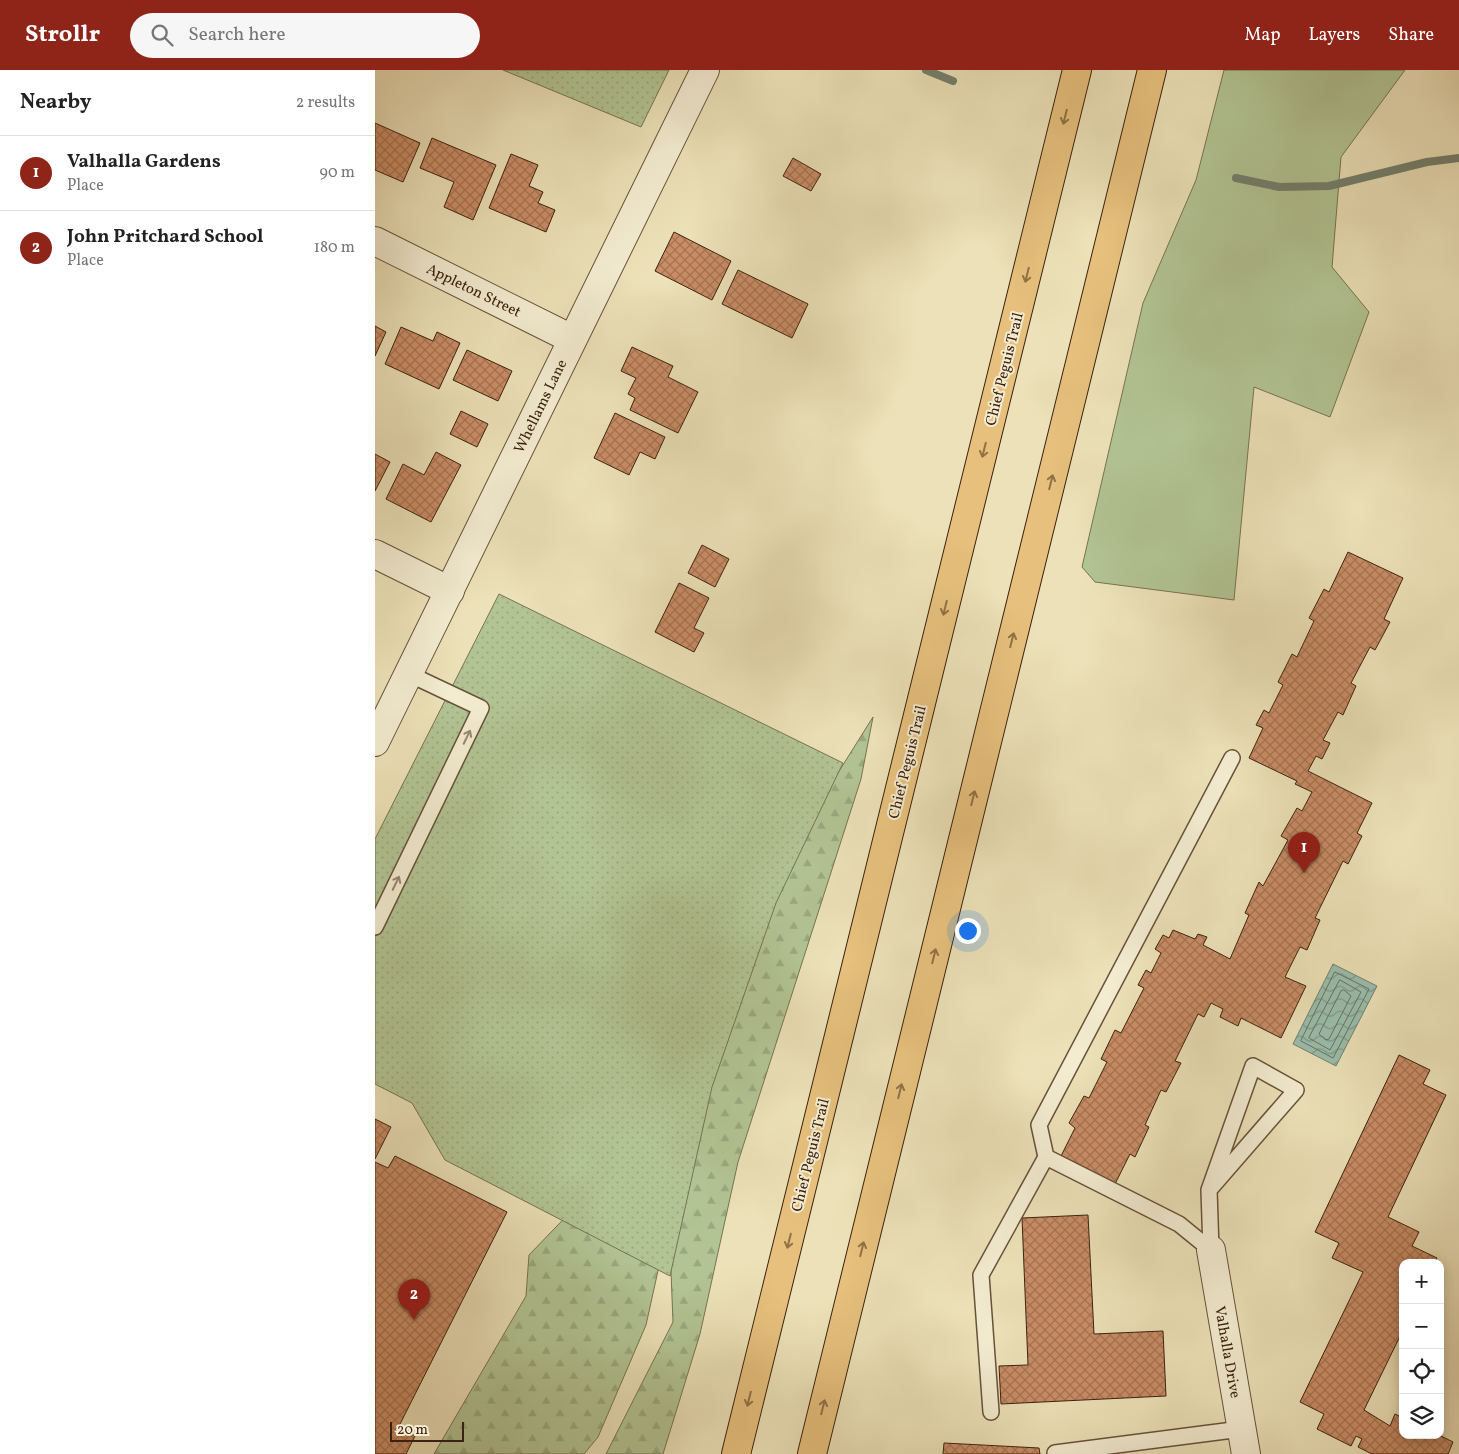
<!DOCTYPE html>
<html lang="en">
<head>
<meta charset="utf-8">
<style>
	body { margin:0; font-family:Vollkorn,serif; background:#f6f6f6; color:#222 }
	.controls { position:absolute; right:15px; bottom:15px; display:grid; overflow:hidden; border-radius:10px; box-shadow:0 2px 12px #0003 }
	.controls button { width:45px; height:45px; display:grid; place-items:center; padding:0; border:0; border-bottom:1px solid #e0e0e0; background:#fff; color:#222; font:25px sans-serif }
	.scale { position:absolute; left:15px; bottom:12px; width:74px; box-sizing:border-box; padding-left:5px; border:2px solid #3c2210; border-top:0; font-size:14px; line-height:18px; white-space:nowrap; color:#3c2210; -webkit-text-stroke:4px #f3ecd1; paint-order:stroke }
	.you { position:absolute; left:592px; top:860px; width:18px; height:18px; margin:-12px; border:4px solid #fff; border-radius:50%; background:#1a73e8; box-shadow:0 0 0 8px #1a73e833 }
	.badge { display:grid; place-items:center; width:32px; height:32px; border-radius:50%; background:#8f2418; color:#fff; font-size:16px; font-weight:700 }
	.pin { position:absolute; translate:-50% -41px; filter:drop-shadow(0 1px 2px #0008) }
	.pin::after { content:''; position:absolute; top:26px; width:18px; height:15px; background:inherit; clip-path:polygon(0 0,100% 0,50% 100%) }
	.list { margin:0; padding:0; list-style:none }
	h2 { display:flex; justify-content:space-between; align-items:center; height:65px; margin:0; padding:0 20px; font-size:21px }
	h2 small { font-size:16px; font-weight:400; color:#767676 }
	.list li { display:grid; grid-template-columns:32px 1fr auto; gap:15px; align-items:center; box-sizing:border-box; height:75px; padding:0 20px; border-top:1px solid #e0e0e0 }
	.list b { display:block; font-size:19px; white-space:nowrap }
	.list p { margin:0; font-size:16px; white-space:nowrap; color:#767676 }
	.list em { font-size:16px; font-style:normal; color:#767676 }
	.icon { flex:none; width:28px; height:28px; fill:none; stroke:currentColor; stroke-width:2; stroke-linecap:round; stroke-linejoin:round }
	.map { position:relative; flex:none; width:1084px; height:1384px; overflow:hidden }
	header { display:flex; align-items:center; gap:30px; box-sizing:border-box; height:70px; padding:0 25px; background:#8f2418; color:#fff }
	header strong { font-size:24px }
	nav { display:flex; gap:28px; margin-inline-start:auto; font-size:18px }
	.search { width:350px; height:45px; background:#f6f6f6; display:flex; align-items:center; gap:12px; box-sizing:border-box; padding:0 18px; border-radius:28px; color:#767676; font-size:19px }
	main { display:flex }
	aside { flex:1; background:#fff }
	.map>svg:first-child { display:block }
	.grass { fill:#b2c494; stroke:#777352 }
	.forest { fill:url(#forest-firs); stroke:#777352 }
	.park { fill:url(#park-dots); stroke:#777352 }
	.water { fill:url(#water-waves); stroke:#74806e }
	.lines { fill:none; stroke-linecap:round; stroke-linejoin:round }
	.shore { stroke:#6a705e; stroke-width:1 }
	.stream { stroke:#74806e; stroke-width:8 }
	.building { fill:url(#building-cross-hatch); stroke:#3c2210 }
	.lane-casing { stroke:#68523a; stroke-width:18 }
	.street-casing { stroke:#68523a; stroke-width:30 }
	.primary-casing { stroke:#3c2210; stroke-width:30 }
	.lane { stroke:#f3ecd1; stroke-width:15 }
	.street { stroke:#f3ecd1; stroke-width:28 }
	.primary { stroke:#e6c07c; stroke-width:28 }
	.oneway { stroke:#917146 }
	.oneway2 { stroke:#988770 }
	.labels { text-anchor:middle; stroke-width:4; stroke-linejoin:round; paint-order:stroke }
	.street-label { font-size:15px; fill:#3c2210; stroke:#f3ecd1 }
</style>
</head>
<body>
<header>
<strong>Strollr</strong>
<div class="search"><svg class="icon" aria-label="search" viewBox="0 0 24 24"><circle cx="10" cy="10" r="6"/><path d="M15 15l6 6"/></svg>Search here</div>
<nav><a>Map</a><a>Layers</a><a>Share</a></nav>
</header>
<main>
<aside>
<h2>Nearby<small>2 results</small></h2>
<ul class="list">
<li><span class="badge">1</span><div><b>Valhalla Gardens</b><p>Place</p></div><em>90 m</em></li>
<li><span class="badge">2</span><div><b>John Pritchard School</b><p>Place</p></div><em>180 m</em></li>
</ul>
</aside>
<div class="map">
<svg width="1084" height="1384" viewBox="0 0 1084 1384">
	<defs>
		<pattern id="forest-firs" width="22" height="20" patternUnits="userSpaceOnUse" patternTransform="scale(1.25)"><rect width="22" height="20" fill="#b2c494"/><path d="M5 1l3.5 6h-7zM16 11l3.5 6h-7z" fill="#9aa87f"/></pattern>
		<pattern id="park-dots" width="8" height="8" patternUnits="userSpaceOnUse" patternTransform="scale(1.25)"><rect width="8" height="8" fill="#b2c494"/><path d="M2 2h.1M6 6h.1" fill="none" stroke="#9aa87f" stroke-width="1.8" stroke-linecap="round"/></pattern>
		<pattern id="water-waves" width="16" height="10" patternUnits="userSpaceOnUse" patternTransform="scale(1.25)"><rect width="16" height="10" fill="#99bead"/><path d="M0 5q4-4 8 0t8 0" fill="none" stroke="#7e9a8b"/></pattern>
		<pattern id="building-cross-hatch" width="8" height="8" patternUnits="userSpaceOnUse" patternTransform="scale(1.25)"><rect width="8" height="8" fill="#ca8d66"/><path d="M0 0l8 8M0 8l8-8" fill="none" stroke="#a57353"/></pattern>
	</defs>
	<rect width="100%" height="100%" fill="#ece1b8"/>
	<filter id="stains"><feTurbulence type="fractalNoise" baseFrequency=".004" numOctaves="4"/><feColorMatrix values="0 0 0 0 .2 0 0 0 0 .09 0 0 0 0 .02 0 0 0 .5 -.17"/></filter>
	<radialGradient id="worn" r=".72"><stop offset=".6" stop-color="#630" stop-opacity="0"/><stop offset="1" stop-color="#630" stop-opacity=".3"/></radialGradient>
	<!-- grass -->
	<polygon class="grass" points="849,0 1030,0 966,87 957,197 994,242 955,347 879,317 859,530 720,512 707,497 768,233 821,110"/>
	<!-- forest -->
	<polygon class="forest" points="498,647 486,709 363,1092 325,1264 288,1384 231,1384 298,1252 294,1151 271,1255 223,1367 209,1384 59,1384 151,1226 154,1185 206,1131 382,832"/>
	<!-- park -->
	<g class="park">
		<polygon points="128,0 294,0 266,57"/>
		<polygon points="124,524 468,693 401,833 337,1017 295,1206 70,1090 37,1033 0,1014 0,769"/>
	</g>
	<!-- water -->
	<polygon class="water" points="958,894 1002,916 961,996 918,974"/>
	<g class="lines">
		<!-- shore -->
		<g class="shore">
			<polygon points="960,902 994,919 958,988 926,971"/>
			<polygon points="965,910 986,922 955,980 934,968"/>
			<polygon points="969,920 976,926 954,969 951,970 944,964 966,921"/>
		</g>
		<!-- stream -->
		<g class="stream">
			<polyline points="551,0 578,11"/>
			<polyline points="861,108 904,117 954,116 1052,92 1084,88"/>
		</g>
	</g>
	<!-- building -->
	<g class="building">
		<polygon points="0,53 45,73 28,112 0,100"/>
		<polygon points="57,68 121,95 98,150 69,137 79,112 45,98"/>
		<polygon points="136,84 163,95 154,116 168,122 163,133 180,140 171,162 114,138"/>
		<polygon points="418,88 446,104 436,121 408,106"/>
		<polygon points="299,162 356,191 337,230 280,201"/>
		<polygon points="363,200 433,234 417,268 347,234"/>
		<polygon points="0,256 11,262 0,286"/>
		<polygon points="26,257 58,271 62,262 85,273 64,319 10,294"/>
		<polygon points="257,277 298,296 293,307 323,322 303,363 255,340 260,328 253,324 261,308 246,301"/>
		<polygon points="92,280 137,301 123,331 78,310"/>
		<polygon points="86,341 113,354 102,377 75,364"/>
		<polygon points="240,343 290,367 280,389 265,382 254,405 219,388"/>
		<polygon points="61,382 86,395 56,452 11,429 28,394 49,405"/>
		<polygon points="0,384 15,392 0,421"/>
		<polygon points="327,475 354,489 340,517 313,503"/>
		<polygon points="973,482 1028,508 1009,549 1015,552 1000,580 995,577 976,613 981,616 968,645 963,642 948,670 955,673 947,689 941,686 933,701 997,733 982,763 987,766 973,794 968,791 940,848 945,850 932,880 925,877 910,907 931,916 906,968 866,948 863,956 845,947 848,939 836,933 829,947 823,944 800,991 806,993 791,1022 786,1020 770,1055 774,1057 760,1087 755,1084 740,1114 686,1086 700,1058 694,1053 709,1026 714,1028 732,992 726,989 740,960 746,963 769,918 763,915 771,900 776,903 786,883 780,879 788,865 794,868 798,860 820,869 823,864 832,867 828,875 855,889 874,845 870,843 884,812 888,816 913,770 906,766 922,738 927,741 937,722 920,714 922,711 874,688 888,658 881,655 889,640 894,643 908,615 903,612 917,584 922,587 939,551 934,548 949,519 954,522"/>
		<polygon points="304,513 334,528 319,558 329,563 319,582 280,562"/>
		<polygon points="1024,985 1055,1000 1048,1014 1071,1025 1013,1147 1044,1162 1037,1176 1062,1188 1060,1193 1028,1193 1028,1260 989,1340 1015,1356 1020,1344 1028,1348 1028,1365 1064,1365 1078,1372 1073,1384 997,1384 983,1377 987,1369 981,1366 976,1376 942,1359 949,1344 925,1332 988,1202 957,1188 964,1173 940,1162"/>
		<polygon points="0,1049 16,1057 0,1089"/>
		<polygon points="20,1086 132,1142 23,1358 40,1366 31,1384 0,1384 0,1092 13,1098"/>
		<polygon points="713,1145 719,1264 788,1261 791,1326 626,1334 624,1296 653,1295 647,1148"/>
		<polygon points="569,1373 664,1378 665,1384 568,1384"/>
	</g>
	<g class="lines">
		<defs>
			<g id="lane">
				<polyline points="0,857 106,638 34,604"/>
				<polyline points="834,1120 921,1020 878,996 834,1120 836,1180"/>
				<polyline points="836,1180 804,1154 671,1087 664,1055 857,688"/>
				<polyline points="616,1342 606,1205 671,1087"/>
				<polyline points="680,1383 866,1359"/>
			</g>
			<g id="street">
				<polyline points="0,171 197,269"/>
				<polyline points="0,484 75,521"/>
				<polyline points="0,672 330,0"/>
				<polyline points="836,1180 871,1384"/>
			</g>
			<g id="primary">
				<polyline points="361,1384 702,0"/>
				<polyline points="437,1384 777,0"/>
			</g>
		</defs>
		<!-- lane casing -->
		<use href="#lane" class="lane-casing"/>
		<!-- street casing -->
		<use href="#street" class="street-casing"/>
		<!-- primary casing -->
		<use href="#primary" class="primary-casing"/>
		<!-- lane -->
		<use href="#lane" class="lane"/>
		<!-- street -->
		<use href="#street" class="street"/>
		<!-- primary -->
		<use href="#primary" class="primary"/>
	</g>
	<!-- one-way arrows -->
	<defs><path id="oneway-shaft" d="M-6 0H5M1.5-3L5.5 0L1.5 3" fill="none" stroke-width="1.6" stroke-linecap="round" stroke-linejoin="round" transform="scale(1.25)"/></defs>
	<g class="oneway">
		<use href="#oneway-shaft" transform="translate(690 47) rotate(104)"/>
		<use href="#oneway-shaft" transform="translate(652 205) rotate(104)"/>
		<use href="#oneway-shaft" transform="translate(609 380) rotate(104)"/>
		<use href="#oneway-shaft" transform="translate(676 412) rotate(-76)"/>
		<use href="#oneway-shaft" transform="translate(570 538) rotate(104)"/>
		<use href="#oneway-shaft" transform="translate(637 570) rotate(-76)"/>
		<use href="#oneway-shaft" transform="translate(598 728) rotate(-76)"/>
		<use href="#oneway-shaft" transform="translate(559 886) rotate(-76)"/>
		<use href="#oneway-shaft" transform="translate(525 1021) rotate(-76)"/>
		<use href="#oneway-shaft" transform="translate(414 1171) rotate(104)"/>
		<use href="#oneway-shaft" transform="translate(487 1179) rotate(-76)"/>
		<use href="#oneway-shaft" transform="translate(374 1329) rotate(104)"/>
		<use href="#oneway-shaft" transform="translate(448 1337) rotate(-76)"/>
	</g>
	<g class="oneway2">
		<use href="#oneway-shaft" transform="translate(92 667) rotate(-64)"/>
		<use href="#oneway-shaft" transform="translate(21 813) rotate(-64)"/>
	</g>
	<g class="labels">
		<!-- street labels -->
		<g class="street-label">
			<text transform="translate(99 220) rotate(26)" y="5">Appleton Street</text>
			<text transform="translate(629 299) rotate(-76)" y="5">Chief Peguis Trail</text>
			<text transform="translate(165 336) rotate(-64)" y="5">Whellams Lane</text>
			<text transform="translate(532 692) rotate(-76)" y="5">Chief Peguis Trail</text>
			<text transform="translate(435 1085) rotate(-76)" y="5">Chief Peguis Trail</text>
			<text transform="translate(853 1282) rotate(80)" y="5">Valhalla Drive</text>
		</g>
	</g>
	<rect width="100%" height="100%" filter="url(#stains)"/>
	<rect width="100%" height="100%" fill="url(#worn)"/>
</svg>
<div class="controls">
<button>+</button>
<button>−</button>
<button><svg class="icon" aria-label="locate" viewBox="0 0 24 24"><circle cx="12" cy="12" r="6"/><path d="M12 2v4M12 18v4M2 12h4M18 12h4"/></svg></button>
<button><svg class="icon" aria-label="layers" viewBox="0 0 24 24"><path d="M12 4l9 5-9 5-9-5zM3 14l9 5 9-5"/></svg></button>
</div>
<div class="scale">20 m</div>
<div class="you"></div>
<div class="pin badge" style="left:929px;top:803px">1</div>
<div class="pin badge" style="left:39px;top:1250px">2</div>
</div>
</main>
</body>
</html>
